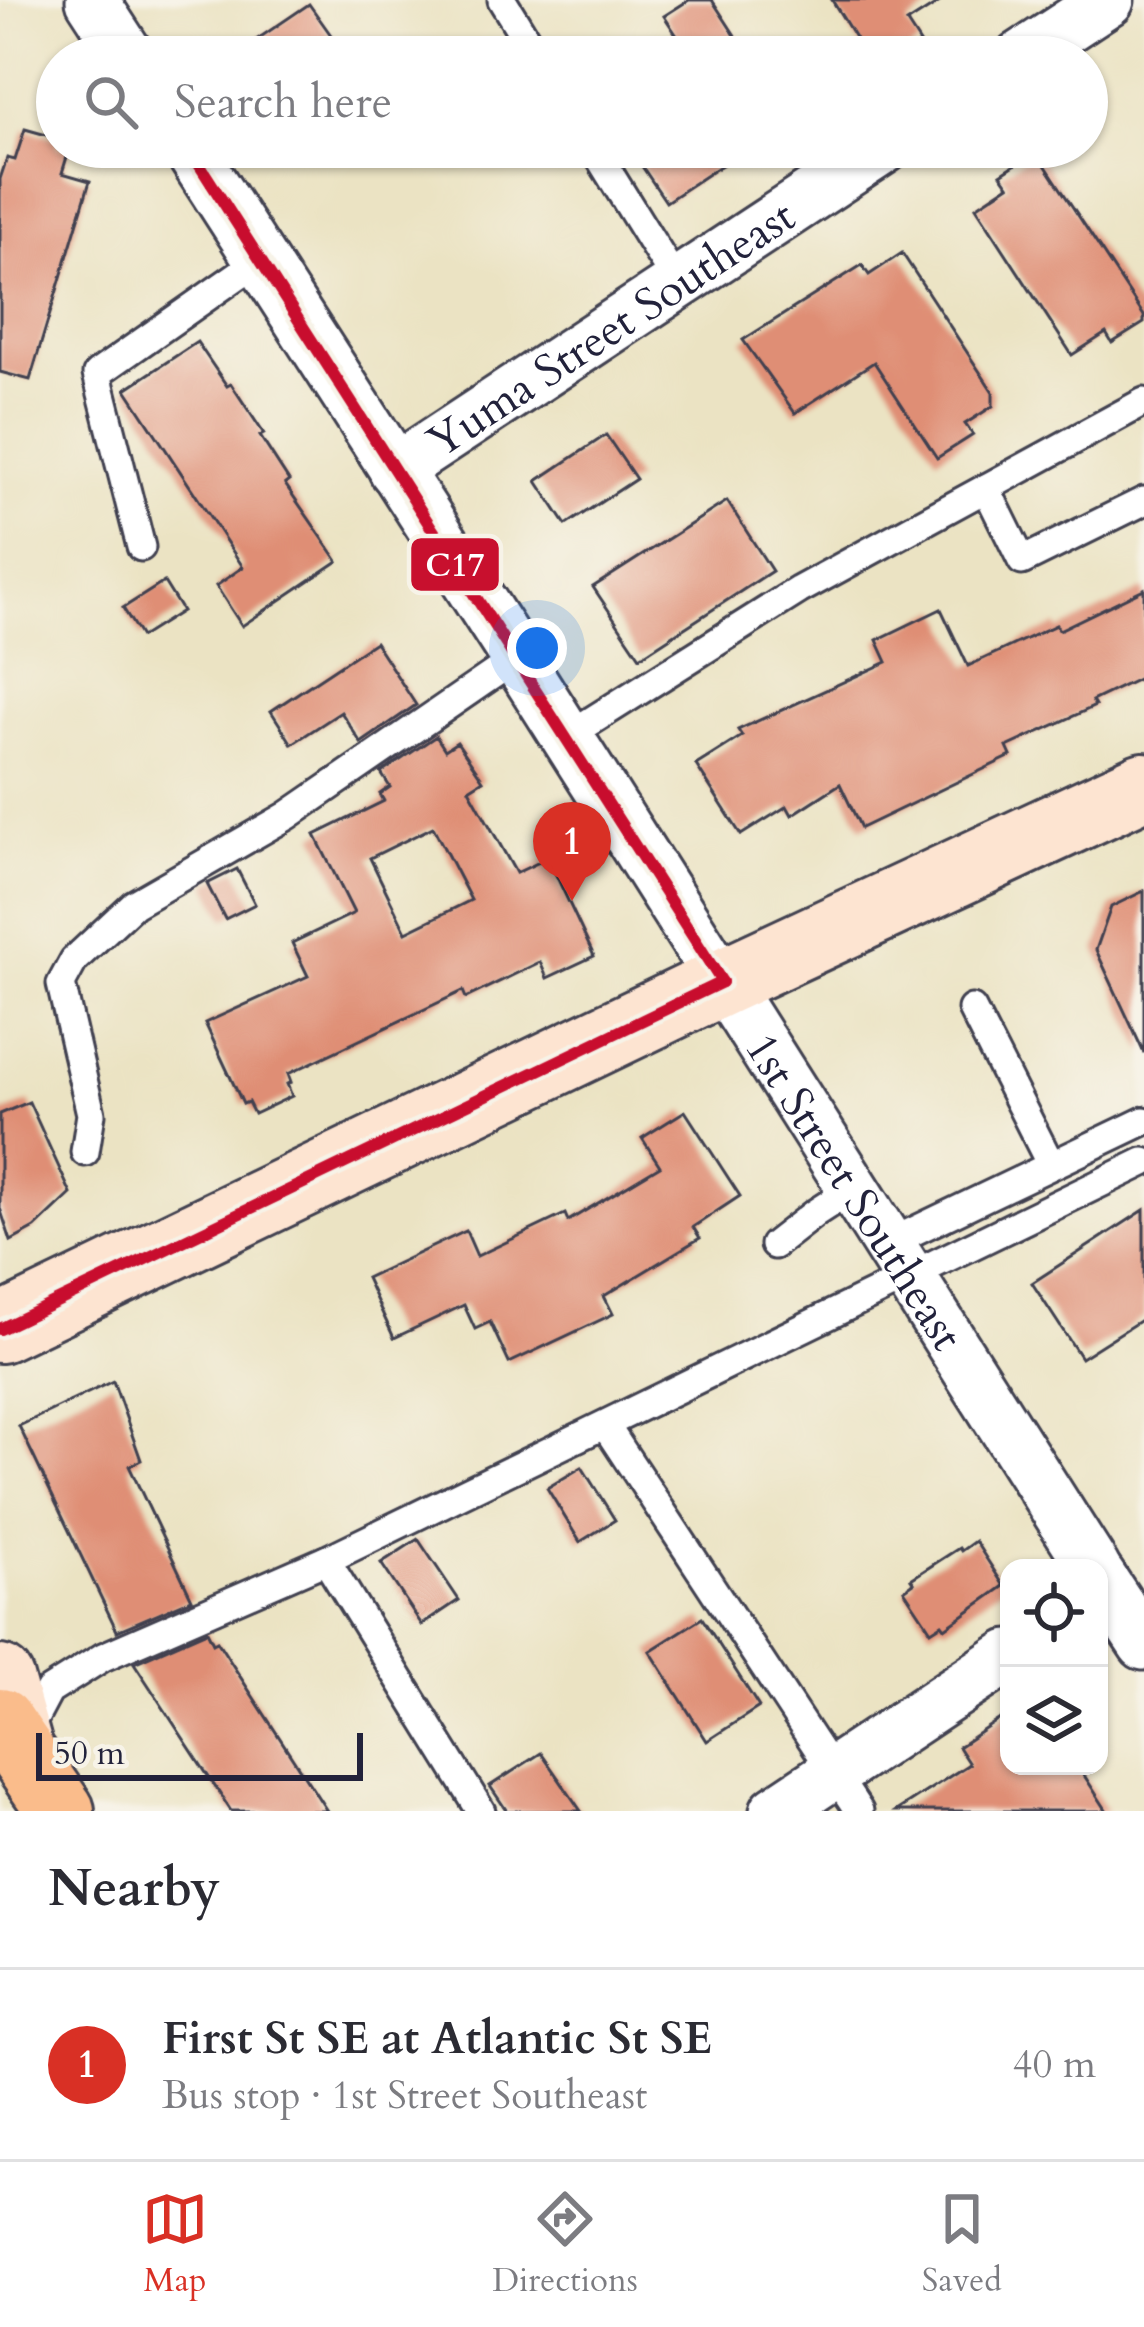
<!DOCTYPE html>
<html lang="en">
<head>
<meta charset="utf-8">
<style>
	body { margin:0; font-family:Cardo,serif; background:#f2f2f3; color:#2b2b33 }
	.controls { position:absolute; right:36px; bottom:36px; display:grid; overflow:hidden; border-radius:24px; box-shadow:0 3px 9px #0004 }
	.controls button { width:108px; height:108px; display:grid; place-items:center; padding:0; border:0; border-bottom:3px solid #e1e1e2; background:#fff; color:#2b2b33; font:60px sans-serif }
	.scale { position:absolute; left:36px; bottom:30px; width:327px; box-sizing:border-box; padding-left:12px; border:6px solid #22223b; border-top:0; font-size:33px; line-height:42px; white-space:nowrap; color:#22223b; -webkit-text-stroke:9px #f7f3e8; paint-order:stroke }
	.you { position:absolute; left:537px; top:648px; width:42px; height:42px; margin:-30px; border:9px solid #fff; border-radius:50%; background:#1a73e8; box-shadow:0 0 0 18px #1a73e833 }
	.badge { display:grid; place-items:center; width:78px; height:78px; border-radius:50%; background:#d93025; color:#fff; font-size:39px; font-weight:700 }
	.pin { position:absolute; translate:-50% -99px; filter:drop-shadow(0 3px 6px #0008) }
	.pin::after { content:''; position:absolute; top:63px; width:42px; height:36px; background:inherit; clip-path:polygon(0 0,100% 0,50% 100%) }
	.list { margin:0; padding:0; list-style:none }
	h2 { display:flex; justify-content:space-between; align-items:center; height:156px; margin:0; padding:0 48px; font-size:51px }
	h2 small { font-size:39px; font-weight:400; color:#7c7c81 }
	.list li { display:grid; grid-template-columns:78px 1fr auto; gap:36px; align-items:center; box-sizing:border-box; height:192px; padding:0 48px; border-top:3px solid #e1e1e2 }
	.list b { display:block; font-size:45px; white-space:nowrap }
	.list p { margin:0; font-size:39px; white-space:nowrap; color:#7c7c81 }
	.list em { font-size:39px; font-style:normal; color:#7c7c81 }
	.icon { flex:none; width:66px; height:66px; fill:none; stroke:currentColor; stroke-width:2; stroke-linecap:round; stroke-linejoin:round }
	.map { position:relative; flex:none; width:1144px; height:1811px; overflow:hidden }
	.search { position:absolute; background:#fff; box-shadow:0 3px 9px #0004; left:36px; right:36px; top:36px; height:132px; display:flex; align-items:center; gap:30px; box-sizing:border-box; padding:0 42px; border-radius:66px; color:#7c7c81; font-size:45px }
	.sheet { height:348px; background:#fff }
	nav { display:flex; justify-content:space-around; align-items:center; box-sizing:border-box; height:168px; border-top:3px solid #e1e1e2; background:#fff; font-size:33px; color:#7c7c81 }
	nav a { display:grid; justify-items:center; gap:6px }
	nav .on { color:#d93025 }
	.map>svg:first-child { display:block }
	.building { fill:#df8e75; fill-rule:evenodd }
	.lines { fill:none; stroke-linecap:round; stroke-linejoin:round }
	.lane-casing { stroke:#403f4f; stroke-width:33 }
	.street-casing { stroke:#403f4f; stroke-width:57 }
	.secondary-casing { stroke:#403f4f; stroke-width:72 }
	.primary-casing { stroke:#403f4f; stroke-width:72 }
	.lane { stroke:#fff; stroke-width:27 }
	.street { stroke:#fff; stroke-width:51 }
	.secondary { stroke:#fde4d1; stroke-width:66 }
	.primary { stroke:#fabc8b; stroke-width:66 }
	.bus-1-casing { stroke:#f7f3e8; stroke-width:21 }
	.bus-1 { stroke:#c8102e; stroke-width:12 }
	.labels { text-anchor:middle; stroke-width:10; stroke-linejoin:round; paint-order:stroke }
	.street-label { font-size:45px; fill:#22223b; stroke:#f7f3e8 }
	.line-badge { stroke:#f7f3e8; stroke-width:4.5 }
	.badge-label { font-size:33px; text-anchor:middle; font-weight:bold; fill:#fff }
</style>
</head>
<body>
<div class="map">
<svg width="1144" height="1811" viewBox="0 0 1144 1811">
	<rect width="100%" height="100%" fill="#f7f3e8"/>
	<filter id="ink" filterUnits="userSpaceOnUse"><feTurbulence type="fractalNoise" baseFrequency=".00833" numOctaves="2"/><feDisplacementMap in="SourceGraphic" scale="24" xChannelSelector="R" yChannelSelector="G"/><feConvolveMatrix kernelMatrix="1 2 1 2 8 2 1 2 1" color-interpolation-filters="sRGB"/></filter>
	<filter id="wash" filterUnits="userSpaceOnUse"><feTurbulence type="fractalNoise" baseFrequency=".004" numOctaves="4" result="noise"/><feDisplacementMap in="SourceGraphic" scale="48" xChannelSelector="R" yChannelSelector="G"/><feGaussianBlur stdDeviation="2.7" result="paint"/><feColorMatrix in="noise" values="0 0 0 0 0 0 0 0 0 0 0 0 0 0 0 0 0 1.4 0 .05"/><feComposite in="paint" operator="in"/></filter>
	<g filter="url(#wash)">
		<rect width="100%" height="100%" fill="#ebe3c3"/>
		<g id="blocks">
			<!-- building -->
			<g class="building">
				<polygon points="689,0 712,0 749,57 691,57 664,16"/>
				<polygon points="832,0 943,0 907,23 920,43 899,57 867,57"/>
				<polygon points="309,4 338,45 319,57 231,57"/>
				<polygon points="25,129 57,138 57,147 70,147 62,173 90,181 30,380 0,372 0,179 7,158 15,160"/>
				<polygon points="629,147 749,147 666,202"/>
				<polygon points="1036,151 1144,316 1144,323 1112,343 1106,333 1072,355 976,207 1009,185 1001,174"/>
				<polygon points="902,253 993,392 993,406 965,424 973,435 937,458 874,362 795,413 743,340 862,265 869,275"/>
				<polygon points="197,342 227,386 231,384 264,434 260,436 289,481 285,484 338,561 242,626 216,586 243,567 126,389"/>
				<polygon points="606,435 636,479 566,525 537,481"/>
				<polygon points="727,501 772,571 640,657 593,587"/>
				<polygon points="164,582 182,611 141,637 123,608"/>
				<polygon points="1144,589 1144,676 1092,701 1095,706 1007,747 1011,756 861,828 840,784 792,815 787,806 741,835 696,765 742,736 738,730 887,662 877,640 941,609 968,666 1056,625 1059,630"/>
				<polygon points="375,642 416,705 361,743 341,712 292,744 271,711"/>
				<path d="M436 736 445 750 457 742 483 780 469 789 516 873 548 858 594 956 547 978 540 962 466 998 463 991 288 1074 291 1082 287 1084 292 1096 254 1114 248 1102 243 1104 205 1023 308 976 292 943 354 913 315 835 384 801 380 794 390 787 381 773ZM433 827 471 900 406 932 370 858Z"/>
				<polygon points="237,869 255,904 225,919 207,884"/>
				<polygon points="1144,891 1144,1053 1096,950 1111,907"/>
				<polygon points="29,1102 71,1194 35,1228 11,1241 0,1208 0,1114"/>
				<polygon points="685,1111 740,1196 693,1227 700,1238 604,1296 613,1314 509,1363 490,1322 475,1329 464,1305 394,1338 366,1278 466,1231 477,1256 565,1214 568,1221 660,1166 642,1138"/>
				<polygon points="1144,1210 1144,1318 1081,1358 1032,1283"/>
				<polygon points="113,1381 141,1460 129,1466 192,1599 117,1631 19,1426"/>
				<polygon points="582,1467 615,1520 580,1542 547,1488"/>
				<polygon points="418,1539 459,1600 422,1625 381,1563"/>
				<polygon points="975,1541 1004,1586 945,1628 942,1624 931,1631 904,1590 914,1583 911,1579 959,1548 961,1551"/>
				<polygon points="702,1618 759,1707 707,1741 650,1651"/>
				<polygon points="207,1631 213,1643 217,1641 327,1811 231,1811 134,1663"/>
				<polygon points="1009,1713 1009,1766 1078,1766 1107,1811 896,1811 969,1764 958,1747"/>
				<polygon points="541,1753 581,1811 507,1811 490,1786"/>
			</g>
		</g>
	</g>
	<g filter="url(#ink)">
		<use href="#blocks" fill-opacity="0" stroke="#403f4f" stroke-width="3"/>
		<g class="lines">
			<defs>
				<g id="lane">
					<polyline points="502,0 537,57"/>
					<polyline points="593,147 677,283"/>
					<polyline points="986,488 1022,561 1144,501"/>
					<polyline points="141,547 97,374 261,259"/>
					<polyline points="566,737 799,590 1144,402"/>
					<polyline points="972,1009 1051,1165"/>
					<polyline points="85,1152 91,1114 61,984 74,960 134,904 287,816 517,658"/>
					<polyline points="887,1244 1144,1121"/>
					<polyline points="774,1245 815,1213 852,1189"/>
					<polyline points="605,1425 859,1811"/>
					<polyline points="326,1560 481,1811"/>
					<polyline points="24,1738 49,1691 103,1657 326,1560 1144,1162"/>
				</g>
				<g id="street">
					<polyline points="92,0 129,57"/>
					<polyline points="1021,57 1108,0"/>
					<path id="s1" d="M188 147 517 658 1094 1568"/>
					<path id="s2" d="M395 470 885 147"/>
					<polyline points="1099,1576 1144,1644"/>
					<polyline points="776,1811 1009,1656"/>
				</g>
				<g id="secondary">
					<polyline points="0,1329 722,982 1144,786"/>
					<polyline points="0,1679 19,1747"/>
				</g>
				<polyline id="primary" points="0,1722 61,1811"/>
			</defs>
			<!-- lane casing -->
			<use href="#lane" class="lane-casing"/>
			<!-- street casing -->
			<use href="#street" class="street-casing"/>
			<!-- secondary casing -->
			<use href="#secondary" class="secondary-casing"/>
			<!-- primary casing -->
			<use href="#primary" class="primary-casing"/>
			<!-- lane -->
			<use href="#lane" class="lane"/>
			<!-- street -->
			<use href="#street" class="street"/>
			<!-- secondary -->
			<use href="#secondary" class="secondary"/>
			<!-- primary -->
			<use href="#primary" class="primary"/>
			<defs>
				<g id="bus-1">
					<polyline points="188,147 722,982"/>
					<polyline points="0,1329 722,982"/>
				</g>
			</defs>
			<!-- bus-1 casing -->
			<use href="#bus-1" class="bus-1-casing"/>
			<!-- bus-1 -->
			<use href="#bus-1" class="bus-1"/>
		</g>
	</g>
	<g class="labels">
		<!-- street labels -->
		<g class="street-label">
			<text dy="16" stroke="none"><textPath href="#s2" startOffset="258">Yuma Street Southeast</textPath></text>
			<text dy="16" stroke="none"><textPath href="#s1" startOffset="1239">1st Street Southeast</textPath></text>
		</g>
	</g>
	<rect class="line-badge" x="409" y="536" width="92" height="57" rx="12" fill="#c8102e"/>
	<g class="badge-label">
		<text x="455" y="576">C17</text>
	</g>
</svg>
<div class="controls">
<button><svg class="icon" aria-label="locate" viewBox="0 0 24 24"><circle cx="12" cy="12" r="6"/><path d="M12 2v4M12 18v4M2 12h4M18 12h4"/></svg></button>
<button><svg class="icon" aria-label="layers" viewBox="0 0 24 24"><path d="M12 4l9 5-9 5-9-5zM3 14l9 5 9-5"/></svg></button>
</div>
<div class="scale">50 m</div>
<div class="you"></div>
<div class="pin badge" style="left:572px;top:901px">1</div>
<div class="search"><svg class="icon" aria-label="search" viewBox="0 0 24 24"><circle cx="10" cy="10" r="6"/><path d="M15 15l6 6"/></svg>Search here</div>
</div>
<section class="sheet">
<h2>Nearby<small></small></h2>
<ul class="list">
<li><span class="badge">1</span><div><b>First St SE at Atlantic St SE</b><p>Bus stop · 1st Street Southeast</p></div><em>40 m</em></li>
</ul>
</section>
<nav>
<a class="on"><svg class="icon" aria-label="map" viewBox="0 0 24 24"><path d="M3 6l6-2 6 2 6-2v14l-6 2-6-2-6 2zM9 4v14M15 6v14"/></svg>Map</a>
<a><svg class="icon" aria-label="directions" viewBox="0 0 24 24"><path d="M12 3l9 9-9 9-9-9zM9 14v-3h6M13 9l2 2-2 2"/></svg>Directions</a>
<a><svg class="icon" aria-label="saved" viewBox="0 0 24 24"><path d="M7 4h10v16l-5-4-5 4z"/></svg>Saved</a>
</nav>
</body>
</html>
